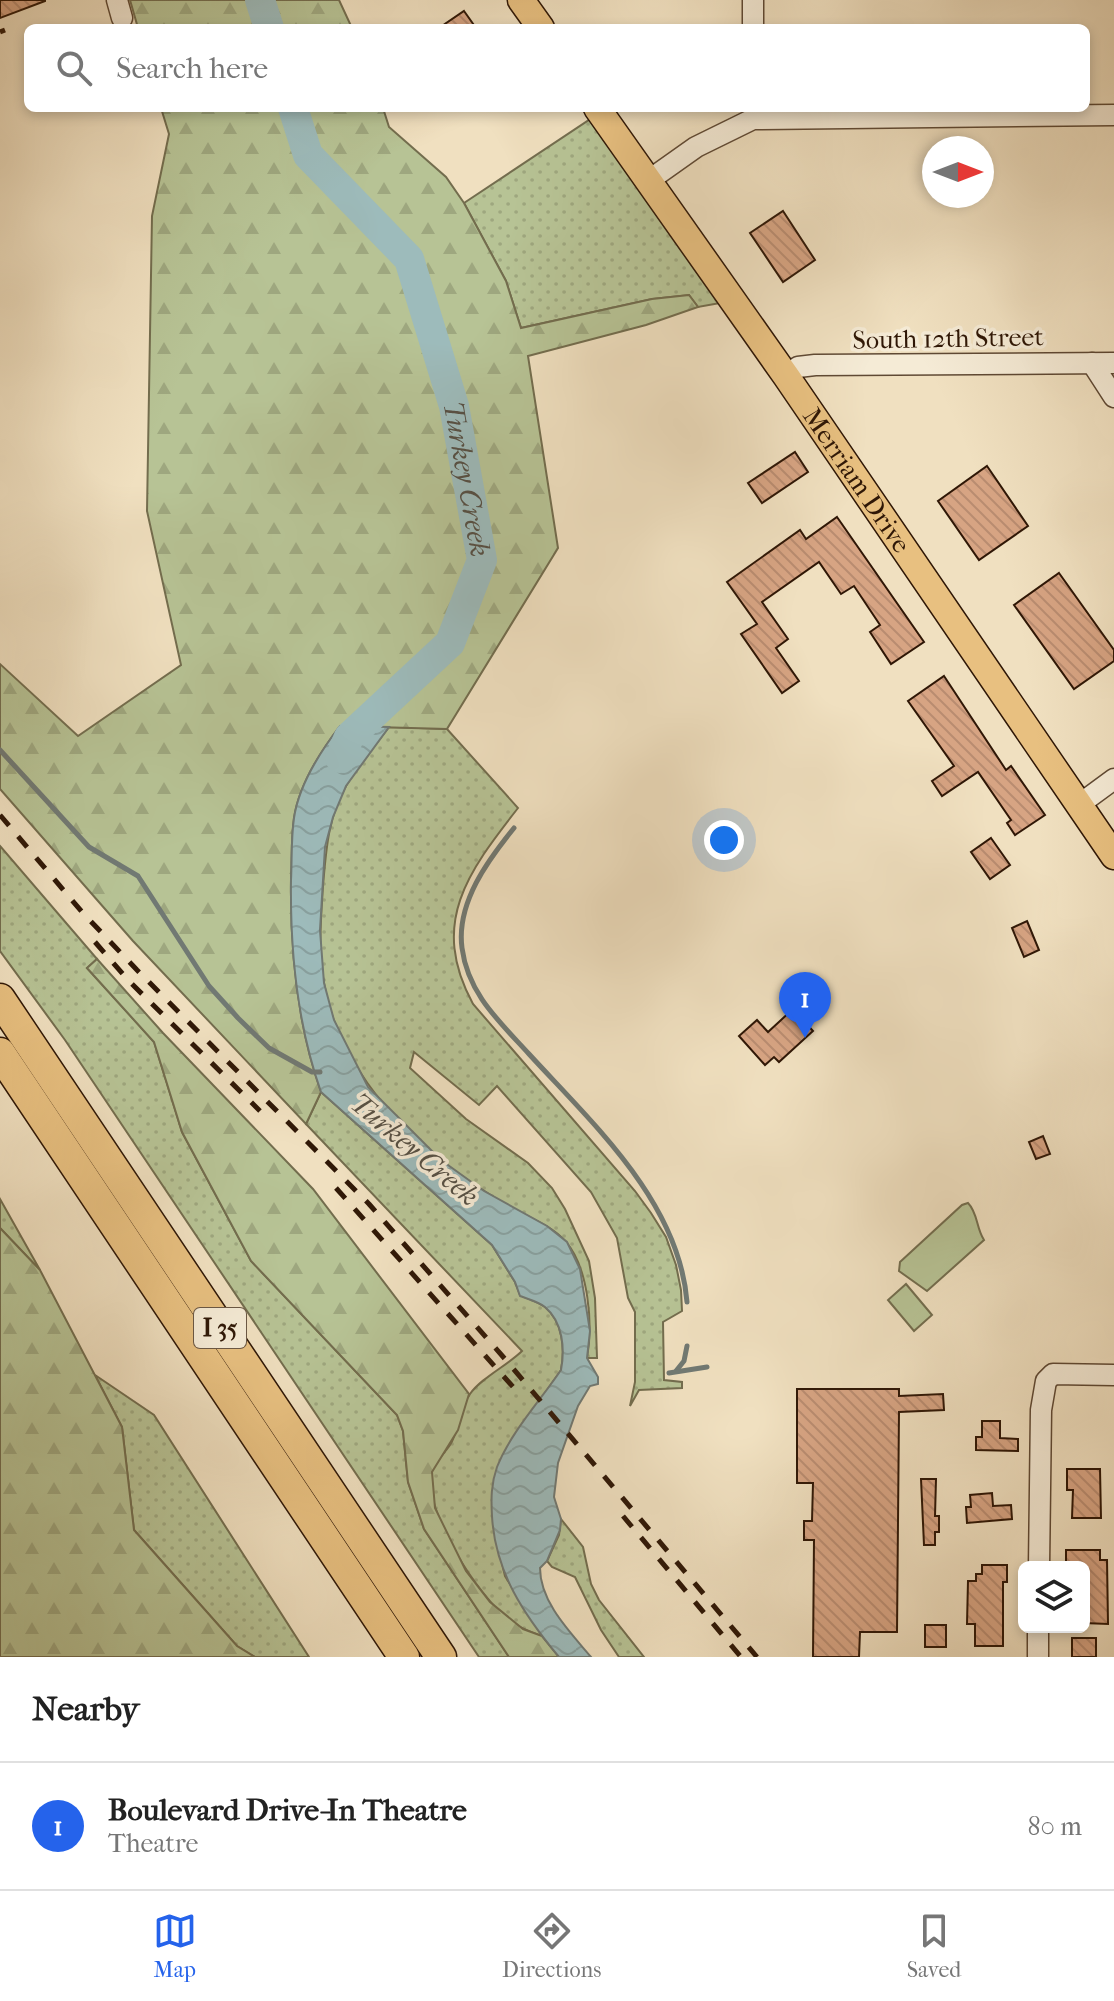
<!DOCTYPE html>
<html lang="en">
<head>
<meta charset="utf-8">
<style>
	body { margin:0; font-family:"IM FELL French Canon",serif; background:#f6f6f6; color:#222 }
	.controls { position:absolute; right:24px; bottom:24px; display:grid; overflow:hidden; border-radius:12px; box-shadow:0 4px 12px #0003 }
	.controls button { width:72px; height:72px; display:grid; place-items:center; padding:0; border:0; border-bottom:2px solid #e0e0e0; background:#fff; color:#222; font:40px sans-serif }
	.compass { position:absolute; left:922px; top:136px; width:72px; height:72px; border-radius:50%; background:#fff; box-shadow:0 4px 12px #0003; rotate:90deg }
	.you { position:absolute; left:724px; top:840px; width:28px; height:28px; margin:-20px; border:6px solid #fff; border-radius:50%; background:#1a73e8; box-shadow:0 0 0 12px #1a73e833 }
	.badge { display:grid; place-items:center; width:52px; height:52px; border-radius:50%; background:#2563eb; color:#fff; font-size:26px; font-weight:700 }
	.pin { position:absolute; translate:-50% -66px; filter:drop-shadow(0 2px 4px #0008) }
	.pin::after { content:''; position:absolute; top:42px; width:28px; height:24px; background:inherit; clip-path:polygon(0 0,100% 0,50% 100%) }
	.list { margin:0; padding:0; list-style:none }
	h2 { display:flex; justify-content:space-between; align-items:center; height:104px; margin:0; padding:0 32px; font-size:34px }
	h2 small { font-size:26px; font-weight:400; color:#767676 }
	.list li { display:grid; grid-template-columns:52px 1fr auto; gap:24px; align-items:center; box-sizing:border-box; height:128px; padding:0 32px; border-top:2px solid #e0e0e0 }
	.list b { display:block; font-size:30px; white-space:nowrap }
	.list p { margin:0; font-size:26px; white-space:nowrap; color:#767676 }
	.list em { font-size:26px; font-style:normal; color:#767676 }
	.icon { flex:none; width:44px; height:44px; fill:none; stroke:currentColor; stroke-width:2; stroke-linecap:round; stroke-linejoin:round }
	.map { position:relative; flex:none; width:1114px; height:1657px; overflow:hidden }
	.search { position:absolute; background:#fff; box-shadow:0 4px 12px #0003; left:24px; right:24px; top:24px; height:88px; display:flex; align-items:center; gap:20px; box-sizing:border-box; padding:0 28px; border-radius:12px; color:#767676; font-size:30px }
	.sheet { height:232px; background:#fff }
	nav { display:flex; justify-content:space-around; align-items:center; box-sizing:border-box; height:112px; border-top:2px solid #e0e0e0; background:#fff; font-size:22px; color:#767676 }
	nav a { display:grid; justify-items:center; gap:4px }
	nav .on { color:#2563eb }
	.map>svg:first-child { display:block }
	.grass { fill:url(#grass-dots); stroke:#736d4e; stroke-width:2 }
	.forest { fill:url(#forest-firs); stroke:#736d4e; stroke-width:2 }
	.park { fill:#b7c395; stroke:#736d4e; stroke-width:2 }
	.water { fill:url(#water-waves); stroke:#717973; stroke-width:2 }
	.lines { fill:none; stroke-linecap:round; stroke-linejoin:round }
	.stream { stroke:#717973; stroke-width:5 }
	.river { stroke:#9dbbbb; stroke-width:30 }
	.building { fill:url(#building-back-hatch); stroke:#2f1706; stroke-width:2 }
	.minor-casing { stroke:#5f4934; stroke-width:23 }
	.major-casing { stroke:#2f1706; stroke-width:29 }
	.highway-casing { stroke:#2f1706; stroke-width:33 }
	.minor { stroke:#f5ebd6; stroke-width:20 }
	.major { stroke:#e8c080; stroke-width:26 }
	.highway { stroke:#e8c080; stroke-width:30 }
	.rail { stroke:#2f1706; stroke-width:5; stroke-dasharray:14 14; stroke-linecap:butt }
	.labels { text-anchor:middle; stroke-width:7; stroke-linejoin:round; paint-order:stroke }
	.shield { fill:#f5ebd6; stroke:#6a5744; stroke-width:2 }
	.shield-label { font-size:24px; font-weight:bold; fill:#2f1706 }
	.street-label { font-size:26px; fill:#2f1706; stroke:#f5ebd6 }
	.water-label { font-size:28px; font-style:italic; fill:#565045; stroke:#f5ebd6 }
</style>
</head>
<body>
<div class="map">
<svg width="1114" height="1657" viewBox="0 0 1114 1657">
	<defs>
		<pattern id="grass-dots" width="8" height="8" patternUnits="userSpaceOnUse" patternTransform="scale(2)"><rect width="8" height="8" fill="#b7c395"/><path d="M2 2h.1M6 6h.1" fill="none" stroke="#9ea77f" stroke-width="1.8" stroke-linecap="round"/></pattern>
		<pattern id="forest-firs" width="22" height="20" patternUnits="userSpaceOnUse" patternTransform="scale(2)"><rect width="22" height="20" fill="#b7c395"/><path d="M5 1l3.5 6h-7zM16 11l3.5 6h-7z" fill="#9ea77f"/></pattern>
		<pattern id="water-waves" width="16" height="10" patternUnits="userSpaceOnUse" patternTransform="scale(2)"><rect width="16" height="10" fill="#9dbbbb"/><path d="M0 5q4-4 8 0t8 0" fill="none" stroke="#88a09f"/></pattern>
		<pattern id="building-back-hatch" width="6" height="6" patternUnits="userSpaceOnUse" patternTransform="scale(2)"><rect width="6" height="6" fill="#d7a483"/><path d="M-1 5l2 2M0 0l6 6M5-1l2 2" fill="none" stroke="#b98c70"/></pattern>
	</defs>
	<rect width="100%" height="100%" fill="#f0e0c0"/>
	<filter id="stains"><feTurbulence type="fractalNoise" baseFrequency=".0025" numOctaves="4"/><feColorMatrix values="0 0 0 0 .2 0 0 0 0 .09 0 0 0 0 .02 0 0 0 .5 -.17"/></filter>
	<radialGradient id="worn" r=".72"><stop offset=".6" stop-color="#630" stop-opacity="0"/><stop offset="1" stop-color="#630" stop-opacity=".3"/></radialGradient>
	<!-- grass -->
	<g class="grass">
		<polygon points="592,118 720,303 698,307 689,295 652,299 521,328 506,281 464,203"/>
		<path d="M389 727 447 729 518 808C468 872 429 923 473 1004L635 1191 651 1213 666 1237 676 1265 681 1290 682 1311 663 1322 664 1380 682 1382V1388L639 1390 630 1406 635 1382V1312L628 1298 617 1238 591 1192 497 1086 479 1105 414 1052 410 1068 466 1119 528 1163 552 1188 565 1209 589 1261 595 1298 597 1358H587C593 1325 589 1267 565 1241 551 1225 527 1217 509 1206 486 1193 464 1178 443 1162 388 1117 336 1056 324 983 318 951 321 918 323 886 326 851 328 817 346 786 358 765 375 746 389 727Z"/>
		<polygon points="0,846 97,959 87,968 154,1042 182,1132 251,1261 397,1415 403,1431 408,1482 424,1529 509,1657 479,1657 65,1040 0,951"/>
		<path d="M321 1092 492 1245 515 1282 520 1295C528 1299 539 1302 545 1307 563 1322 565 1349 561 1370L507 1448 493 1525 505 1576 542 1636C530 1632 519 1628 509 1620 479 1597 421 1509 432 1471 436 1460 444 1454 450 1445 459 1431 460 1406 470 1394 481 1378 508 1365 522 1351L306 1124Z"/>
		<polygon points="0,1199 40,1270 0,1228"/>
		<polygon points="95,1375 154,1415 309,1657 255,1657 237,1646 134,1530 122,1427"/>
		<polygon points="561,1519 583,1547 591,1584 599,1600 644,1657 619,1657 601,1630 575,1577 552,1567 547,1561 559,1535"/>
	</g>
	<!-- forest -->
	<g class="forest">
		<polygon points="130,0 339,0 352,28 138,28"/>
		<path d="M161 108H383L389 127 446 177 464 203 506 281 521 328 652 299 689 295 698 307 646 325 528 356 558 548 447 729 340 726C320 752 299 784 294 818 291 838 292 860 291 880 290 952 297 1024 321 1092L306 1124 133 941 0 789V664L78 736 181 665 147 511 152 216 169 134Z"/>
		<polygon points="97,959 163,1033 313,1189 469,1394 458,1430 432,1472 435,1508 466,1571 490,1602 523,1629 542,1636 559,1657 509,1657 424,1529 408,1482 403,1431 397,1415 251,1261 182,1132 154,1042 87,968"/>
		<polygon points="0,1228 40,1270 122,1427 134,1530 237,1646 255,1657 0,1657"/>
	</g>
	<!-- park -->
	<g class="park">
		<path d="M968 1203C978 1213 976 1228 984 1240L927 1291 899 1271 900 1262 962 1205Z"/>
		<polygon points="906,1284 932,1315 914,1331 888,1300"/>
	</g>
	<!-- water -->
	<path class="water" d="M340 726 389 727 346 786 333 817 325 847 320 930 324 983 334 1020 368 1087 441 1160 484 1191 547 1226 567 1242 580 1269 590 1331 587 1358 598 1377V1384L590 1386 578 1406 558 1463 554 1497 561 1519 560 1530 547 1561 540 1568C540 1602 570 1632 591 1657H559C524 1615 495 1572 492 1516 491 1499 491 1484 497 1467 511 1432 540 1401 561 1370 565 1349 563 1322 545 1307 539 1302 528 1299 520 1296L515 1282 492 1245 321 1092C297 1024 290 952 291 880 292 860 291 838 294 818 299 784 320 752 340 726Z"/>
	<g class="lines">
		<!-- stream -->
		<g class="stream">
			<polyline points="0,750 89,847 138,876 209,986 238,1018 269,1048 312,1072 320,1072"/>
			<path d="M514 828C488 860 456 903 462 948 468 994 500 1022 529 1054 594 1125 679 1202 687 1302"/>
			<polyline points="676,1371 684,1361 687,1346"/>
			<polyline points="669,1373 707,1367"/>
		</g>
		<!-- river -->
		<g class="river">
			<polyline points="260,0 269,28"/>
			<path id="s1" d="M293 108 308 155 409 259 454 406 482 560 450 643 349 737 340 758"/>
		</g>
	</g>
	<!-- building -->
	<g class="building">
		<polygon points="0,0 45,0 45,1 0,18"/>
		<polygon points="464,11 476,28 439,28"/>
		<polygon points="783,211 815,260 783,282 750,233"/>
		<polygon points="795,452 808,472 762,503 748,483"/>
		<polygon points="987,466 1028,526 979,560 938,501"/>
		<polygon points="837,517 924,642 891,664 870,632 880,625 854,586 841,594 819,562 762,602 788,639 776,648 799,681 782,693 741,634 757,624 727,582 800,530 806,539"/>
		<polygon points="1059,573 1114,650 1114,661 1074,689 1014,605"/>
		<polygon points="944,676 1006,770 1011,766 1045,815 1015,835 1007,823 1011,820 978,772 942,796 932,781 954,766 908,701"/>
		<polygon points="991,838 1010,865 990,879 971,852"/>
		<polygon points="1027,921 1039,950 1024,957 1012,928"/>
		<polygon points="793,1009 813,1031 779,1062 774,1057 765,1065 739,1036 757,1020 768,1032"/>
		<polygon points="1043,1136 1050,1154 1036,1159 1029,1142"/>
		<polygon points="797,1389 899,1389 899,1396 943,1394 944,1410 899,1412 897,1632 860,1632 859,1657 813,1657 814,1540 804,1540 804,1521 812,1521 813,1483 797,1483"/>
		<polygon points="982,1421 1000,1421 1000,1438 1018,1439 1018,1451 976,1450 976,1437 982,1437"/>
		<polygon points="1067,1469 1100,1469 1101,1518 1072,1518 1073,1490 1067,1490"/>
		<polygon points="921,1479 936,1479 935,1516 939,1516 939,1532 935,1532 935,1545 924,1545"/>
		<polygon points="992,1493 993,1506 1011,1505 1012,1519 967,1523 966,1507 971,1507 970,1495"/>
		<polygon points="1066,1550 1100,1550 1100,1560 1107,1560 1108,1624 1084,1623 1084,1567 1066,1567"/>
		<polygon points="982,1565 1007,1565 1007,1582 1003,1582 1003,1646 975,1646 975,1624 967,1624 968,1581 976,1581 976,1574 982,1574"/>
		<rect x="925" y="1625" width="21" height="22"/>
		<rect x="1072" y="1638" width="24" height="19"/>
	</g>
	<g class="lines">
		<defs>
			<g id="minor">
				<polyline points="117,0 122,18"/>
				<polyline points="753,28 753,0"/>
				<polyline points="648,181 696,147 753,119 1114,115"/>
				<polyline points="1092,363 1114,397"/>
				<polyline points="786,376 798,367 815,365 1114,363"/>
				<polyline points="1080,804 1114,779"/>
				<polyline points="1039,1567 1041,1410 1046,1381 1053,1374 1114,1375"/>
				<polyline points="1038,1657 1038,1627"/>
			</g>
			<g id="major">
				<polyline points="521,0 541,28"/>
				<path id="s2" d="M597 108 786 376 1114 856"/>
			</g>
			<g id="highway">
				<polyline points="0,999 441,1657"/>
				<polyline points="0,1053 404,1657"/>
			</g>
		</defs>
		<!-- minor casing -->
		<use href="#minor" class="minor-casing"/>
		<!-- major casing -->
		<use href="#major" class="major-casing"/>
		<!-- highway casing -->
		<use href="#highway" class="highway-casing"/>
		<!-- minor -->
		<use href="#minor" class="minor"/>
		<!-- major -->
		<use href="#major" class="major"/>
		<!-- highway -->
		<use href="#highway" class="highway"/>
		<!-- rail -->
		<g class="rail">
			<polyline points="0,32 5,30"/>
			<polyline points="0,815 82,912 137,970 369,1204 505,1359 757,1657"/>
			<polyline points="95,942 128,980 260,1111"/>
			<polyline points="336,1188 522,1397"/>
			<polyline points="623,1516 741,1657"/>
		</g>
	</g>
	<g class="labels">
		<!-- shield labels -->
		<rect class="shield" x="194" y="1308" width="52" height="40" rx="6"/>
		<g class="shield-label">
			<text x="220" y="1336">I 35</text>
		</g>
		<!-- street labels -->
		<g class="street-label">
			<text transform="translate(948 338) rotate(-1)" y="9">South 12th Street</text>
			<text dy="9" stroke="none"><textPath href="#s2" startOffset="454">Merriam Drive</textPath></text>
		</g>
		<!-- water labels -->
		<g class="water-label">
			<text dy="10" stroke="none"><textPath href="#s1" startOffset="422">Turkey Creek</textPath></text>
			<text transform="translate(415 1149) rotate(40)" y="10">Turkey Creek</text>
		</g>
	</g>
	<rect width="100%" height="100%" filter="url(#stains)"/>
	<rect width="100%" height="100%" fill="url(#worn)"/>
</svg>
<div class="controls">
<button><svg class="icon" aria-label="layers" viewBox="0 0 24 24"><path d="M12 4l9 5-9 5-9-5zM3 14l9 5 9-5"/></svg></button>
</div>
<svg class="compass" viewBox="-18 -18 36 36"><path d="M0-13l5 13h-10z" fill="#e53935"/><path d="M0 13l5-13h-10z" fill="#767676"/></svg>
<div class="you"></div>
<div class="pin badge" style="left:805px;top:1038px">1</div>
<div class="search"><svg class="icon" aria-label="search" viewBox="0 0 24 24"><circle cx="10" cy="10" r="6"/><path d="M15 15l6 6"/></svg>Search here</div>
</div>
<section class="sheet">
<h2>Nearby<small></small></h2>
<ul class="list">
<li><span class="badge">1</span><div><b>Boulevard Drive-In Theatre</b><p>Theatre</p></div><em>80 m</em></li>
</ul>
</section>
<nav>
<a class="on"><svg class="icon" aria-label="map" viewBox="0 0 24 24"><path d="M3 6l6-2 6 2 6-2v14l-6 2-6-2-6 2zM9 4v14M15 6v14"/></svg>Map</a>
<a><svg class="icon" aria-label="directions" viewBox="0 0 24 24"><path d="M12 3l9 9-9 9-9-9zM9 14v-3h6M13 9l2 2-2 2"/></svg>Directions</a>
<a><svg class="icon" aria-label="saved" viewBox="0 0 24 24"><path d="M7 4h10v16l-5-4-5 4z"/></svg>Saved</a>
</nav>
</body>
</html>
